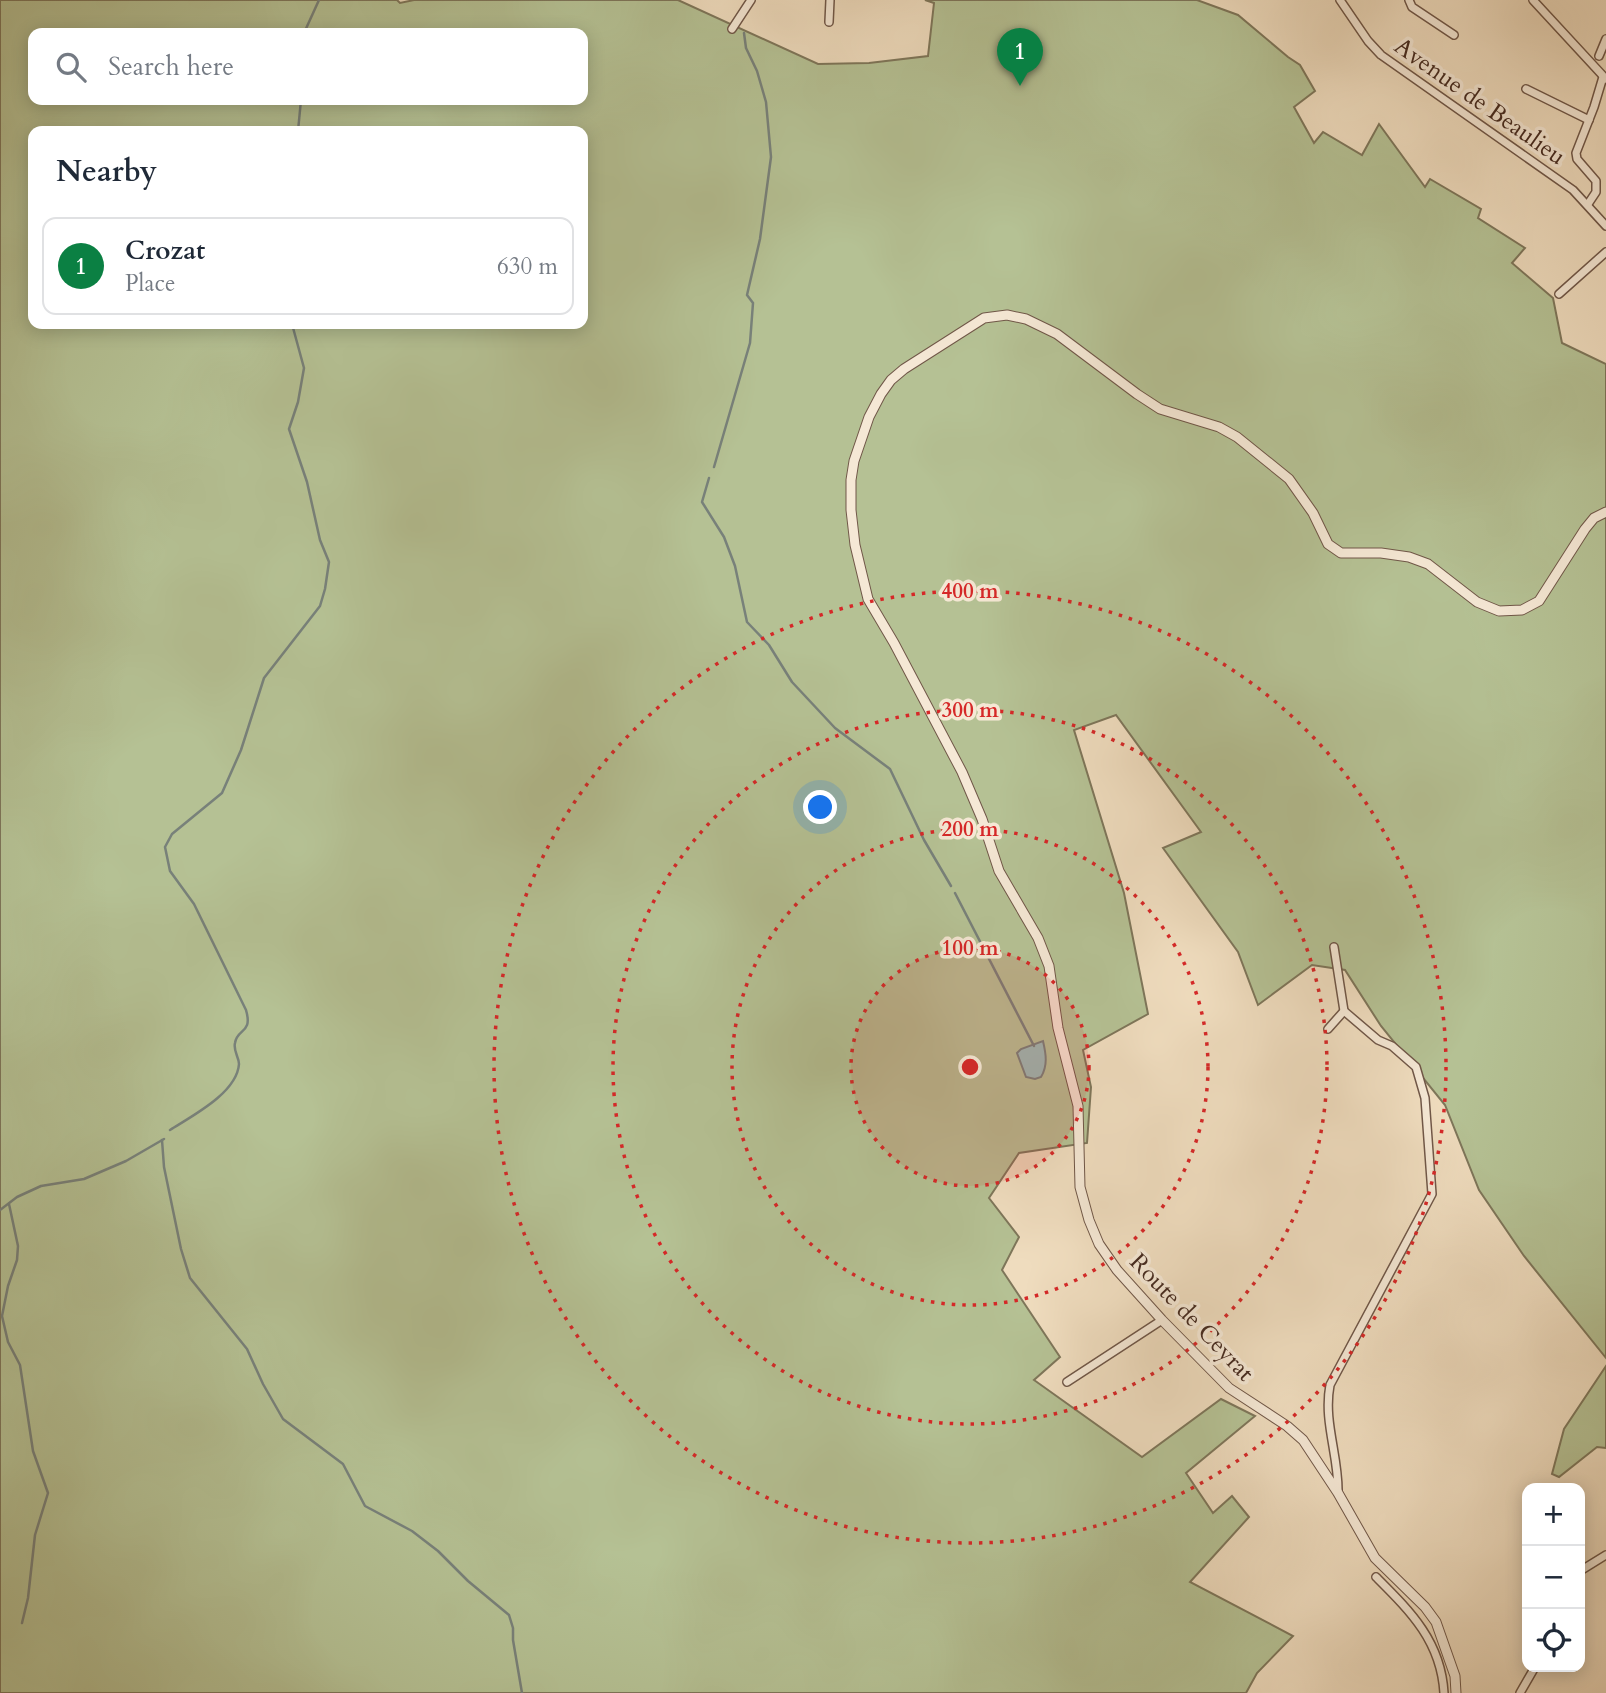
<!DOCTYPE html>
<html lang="en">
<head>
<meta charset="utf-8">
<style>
	body { margin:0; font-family:Cardo,serif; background:#f2f2f3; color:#1f2937 }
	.controls { position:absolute; right:21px; bottom:21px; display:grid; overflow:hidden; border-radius:14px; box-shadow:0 4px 18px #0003 }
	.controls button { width:63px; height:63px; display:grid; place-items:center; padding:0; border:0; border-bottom:2px solid #e0e1e3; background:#fff; color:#1f2937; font:35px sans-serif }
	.you { position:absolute; left:821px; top:808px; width:24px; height:24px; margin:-18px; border:5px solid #fff; border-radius:50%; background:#1a73e8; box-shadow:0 0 0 10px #1a73e833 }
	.badge { display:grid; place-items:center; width:46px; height:46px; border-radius:50%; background:#0b8043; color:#fff; font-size:23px; font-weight:700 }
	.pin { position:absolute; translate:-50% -58px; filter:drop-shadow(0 2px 4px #0008) }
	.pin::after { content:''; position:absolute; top:37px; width:24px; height:21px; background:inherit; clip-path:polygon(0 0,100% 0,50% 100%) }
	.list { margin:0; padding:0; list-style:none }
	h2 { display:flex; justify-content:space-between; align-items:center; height:91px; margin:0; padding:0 28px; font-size:30px }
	h2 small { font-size:23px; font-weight:400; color:#747a83 }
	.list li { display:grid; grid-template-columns:46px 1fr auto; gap:21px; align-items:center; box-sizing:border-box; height:98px; margin:0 14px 14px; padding:0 14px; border:2px solid #e0e1e3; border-radius:14px }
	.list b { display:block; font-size:26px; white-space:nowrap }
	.list p { margin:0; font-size:23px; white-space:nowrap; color:#747a83 }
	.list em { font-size:23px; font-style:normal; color:#747a83 }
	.icon { flex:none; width:38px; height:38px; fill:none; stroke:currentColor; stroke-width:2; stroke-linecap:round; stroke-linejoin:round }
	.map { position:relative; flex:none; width:1606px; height:1693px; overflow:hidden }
	.search { position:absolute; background:#fff; box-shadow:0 4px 18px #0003; left:28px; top:28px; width:560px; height:77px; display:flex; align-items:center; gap:18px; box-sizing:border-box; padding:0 24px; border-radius:14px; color:#747a83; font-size:26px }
	.panel { position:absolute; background:#fff; box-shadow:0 4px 18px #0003; left:28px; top:126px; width:560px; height:203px; border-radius:14px }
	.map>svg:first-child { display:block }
	.green { fill:#b5c194; stroke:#7e765a; stroke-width:2; fill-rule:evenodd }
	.water { fill:#9abbb6; stroke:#78817a; stroke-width:2 }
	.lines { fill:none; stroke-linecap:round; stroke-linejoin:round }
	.stream { stroke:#78817a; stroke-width:2.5 }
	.minor-casing { stroke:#705748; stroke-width:10 }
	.tertiary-casing { stroke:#705748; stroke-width:11 }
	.minor { stroke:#f5e8d5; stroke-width:7 }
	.tertiary { stroke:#f5e8d5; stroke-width:9 }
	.ring { fill:none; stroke:#d62828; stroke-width:3.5; stroke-dasharray:3.5 7 }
	.labels { text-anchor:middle; stroke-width:7; stroke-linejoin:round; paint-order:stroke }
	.street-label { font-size:24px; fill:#462b20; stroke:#f5e8d5 }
	.centre { fill:#d62828; stroke:#f5e8d5; stroke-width:3.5 }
	.ring-label { font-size:21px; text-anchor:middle; font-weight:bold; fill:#d62828; stroke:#f5e8d5; stroke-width:7; stroke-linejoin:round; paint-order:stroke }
</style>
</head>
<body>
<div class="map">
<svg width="1606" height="1693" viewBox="0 0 1606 1693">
	<rect width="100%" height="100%" fill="#efdcbe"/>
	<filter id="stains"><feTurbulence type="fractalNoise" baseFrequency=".00286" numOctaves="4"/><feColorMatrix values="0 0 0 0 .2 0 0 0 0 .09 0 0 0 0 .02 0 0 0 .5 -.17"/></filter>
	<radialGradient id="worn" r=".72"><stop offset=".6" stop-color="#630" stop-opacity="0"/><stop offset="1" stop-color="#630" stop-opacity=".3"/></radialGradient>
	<!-- green -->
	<g class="green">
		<path d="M0 0H397L400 3 414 0H678L818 64 869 63 928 56 934 3 925 0H1197L1238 15 1288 57 1300 65 1315 91 1294 107 1314 143 1323 132 1362 155 1379 124 1425 187 1430 179 1481 209 1478 218 1525 248 1512 263 1553 298 1562 343 1606 364V1358L1524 1256 1479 1190 1445 1105 1381 1026 1345 970 1312 965 1258 1005 1238 952 1163 848 1201 832 1116 715 1074 730 1124 893 1148 1014 1083 1050 1091 1087 1087 1143 1019 1153 989 1198 1019 1237 1002 1270 1060 1357 1034 1380 1142 1457 1221 1399 1255 1416 1186 1473 1213 1513 1232 1496 1249 1517 1190 1582 1293 1636 1257 1673 1246 1693H0ZM33 33H583V100H33ZM33 131H583V324H33Z"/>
		<polygon points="1606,1366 1606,1448 1597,1447 1559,1477 1552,1474 1564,1429"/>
	</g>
	<!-- water -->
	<path class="water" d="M1043 1041C1046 1054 1048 1065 1041 1077L1035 1079 1026 1077 1017 1053 1021 1049Z"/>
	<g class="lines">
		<!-- stream -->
		<g class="stream">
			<polyline points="304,33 319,0"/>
			<polyline points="298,131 301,100"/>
			<polyline points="714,467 750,343 753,303 747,295 760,239 771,157 766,102 757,71 746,48 744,33"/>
			<polyline points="709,478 702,502 724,537 735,566 747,622 769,645 792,682 835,728 890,769 924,840 951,886"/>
			<polyline points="955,893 1034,1046"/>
			<path d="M170 1130C192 1116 237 1093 239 1064 239 1057 233 1051 235 1043 237 1028 253 1034 246 1010L194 904 170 871 165 847 172 834 222 793 241 750 264 678 320 606 325 589 329 562 320 540 307 482 289 429 298 402 304 368 292 324"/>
			<polyline points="162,1140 164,1167 181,1249 190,1278 247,1349 263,1384 283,1419 343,1464 365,1506 412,1531 438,1551 468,1581 509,1615 513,1628 513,1640 522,1693"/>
			<polyline points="9,1204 18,1246 17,1260 8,1286 2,1316 8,1342 20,1365 33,1451 48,1493 35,1535 28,1598 22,1623"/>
			<polyline points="0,1210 17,1197 41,1186 84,1179 126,1161 164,1139"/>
		</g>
		<defs>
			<g id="minor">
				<polyline points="1340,0 1368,41 1381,55 1573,190 1606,226"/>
				<polyline points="1409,0 1412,7 1454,35"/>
				<polyline points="1533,0 1606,79"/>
				<polyline points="829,22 830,0"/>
				<polyline points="732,29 751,0"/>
				<polyline points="1599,56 1606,39"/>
				<polyline points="1526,89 1589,120"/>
				<polyline points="1588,204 1596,192 1596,181 1577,159 1576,153 1594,107 1603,77"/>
				<polyline points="1559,294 1606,252"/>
				<path d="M1334 947 1344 1011 1378 1040 1392 1046 1416 1067 1425 1098 1432 1194 1330 1385C1323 1422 1339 1456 1338 1493"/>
				<polyline points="1328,1029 1344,1011"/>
				<polyline points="1067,1382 1162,1320"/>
				<polyline points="1580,1571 1606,1555"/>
				<path d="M1376 1577C1410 1611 1441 1641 1444 1693"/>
				<polyline points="1520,1693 1535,1667"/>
			</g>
			<polyline id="tertiary" points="1456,1693 1455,1676 1436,1622 1425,1607 1375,1558 1338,1493 1303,1440 1287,1426 1229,1388 1162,1320 1117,1270 1099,1244 1089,1220 1080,1187 1078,1106 1058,1028 1049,966 1038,938 999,871 982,819 962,772 894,643 868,599 855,545 851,510 851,480 854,461 869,417 881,394 891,380 904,369 984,318 1007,315 1026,319 1057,334 1137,394 1160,409 1219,427 1237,437 1289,479 1313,513 1328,544 1341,553 1381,553 1409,557 1428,564 1477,602 1499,611 1522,610 1539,601 1585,529 1594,518 1606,512"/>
		</defs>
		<!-- minor casing -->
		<use href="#minor" class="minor-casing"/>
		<!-- tertiary casing -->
		<use href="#tertiary" class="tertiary-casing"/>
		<!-- minor -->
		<use href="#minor" class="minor"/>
		<!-- tertiary -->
		<use href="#tertiary" class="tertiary"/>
	</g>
	<!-- distance rings -->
	<circle cx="970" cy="1067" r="119" fill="#d62828" fill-opacity=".12"/>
	<g class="ring">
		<circle cx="970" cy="1067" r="119"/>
		<circle cx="970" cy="1067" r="238"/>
		<circle cx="970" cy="1067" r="357"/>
		<circle cx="970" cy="1067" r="476"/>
	</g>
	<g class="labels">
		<!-- street labels -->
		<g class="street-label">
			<text transform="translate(1480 101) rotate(35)" y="8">Avenue de Beaulieu</text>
			<text transform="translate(1192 1317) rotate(46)" y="8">Route de Ceyrat</text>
		</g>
	</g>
	<circle cx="970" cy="1067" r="10" class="centre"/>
	<g class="ring-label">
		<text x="970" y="598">400 m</text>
		<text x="970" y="717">300 m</text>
		<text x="970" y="836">200 m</text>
		<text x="970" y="955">100 m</text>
	</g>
	<rect width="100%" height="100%" filter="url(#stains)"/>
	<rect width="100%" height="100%" fill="url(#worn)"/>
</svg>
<div class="controls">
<button>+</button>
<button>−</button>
<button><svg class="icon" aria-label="locate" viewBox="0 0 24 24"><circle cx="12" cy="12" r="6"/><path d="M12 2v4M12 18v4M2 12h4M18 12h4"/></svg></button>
</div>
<div class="you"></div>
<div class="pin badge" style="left:1020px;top:86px">1</div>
<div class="search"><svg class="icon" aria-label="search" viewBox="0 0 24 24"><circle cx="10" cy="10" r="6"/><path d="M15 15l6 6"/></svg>Search here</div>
<section class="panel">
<h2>Nearby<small></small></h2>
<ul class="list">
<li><span class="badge">1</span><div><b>Crozat</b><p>Place</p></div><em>630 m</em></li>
</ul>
</section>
</div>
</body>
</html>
